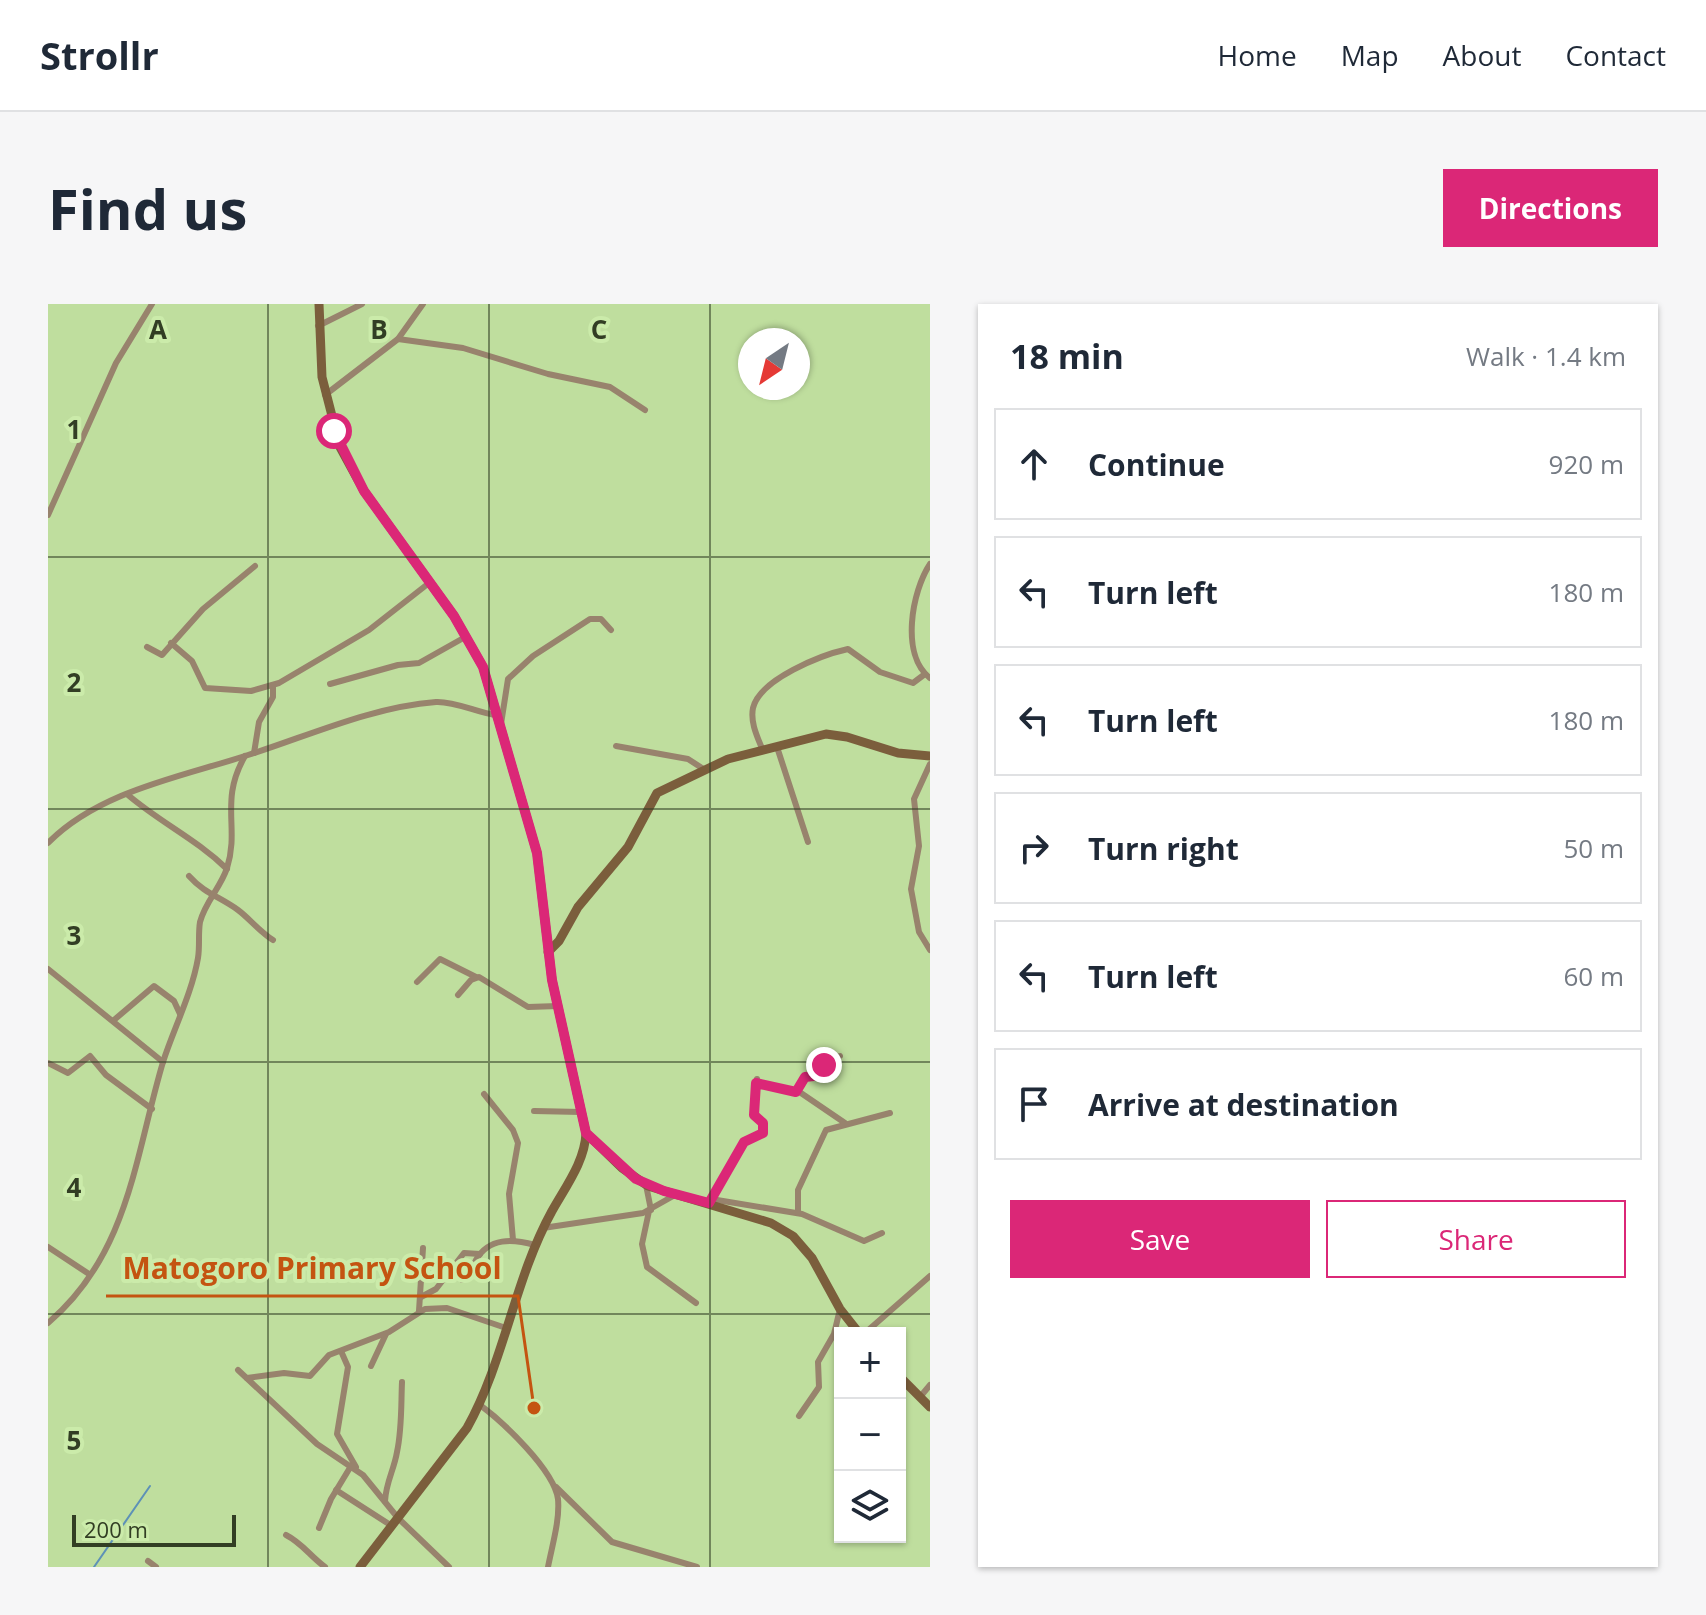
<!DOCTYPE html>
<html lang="en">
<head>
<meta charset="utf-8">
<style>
	body { margin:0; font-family:"Open Sans",sans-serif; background:#f6f6f7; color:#1f2937 }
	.controls { position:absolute; right:24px; bottom:24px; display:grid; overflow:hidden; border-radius:0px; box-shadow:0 2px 6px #0004 }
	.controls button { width:72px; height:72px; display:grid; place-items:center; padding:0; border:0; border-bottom:2px solid #e0e1e3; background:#fff; color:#1f2937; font:40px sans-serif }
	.compass { position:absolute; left:690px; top:24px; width:72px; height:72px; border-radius:50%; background:#fff; box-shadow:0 2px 6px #0004; rotate:215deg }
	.scale { position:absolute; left:24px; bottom:20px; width:164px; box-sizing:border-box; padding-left:8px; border:4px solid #323e24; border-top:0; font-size:22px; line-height:28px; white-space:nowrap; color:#323e24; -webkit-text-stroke:6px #cbebaa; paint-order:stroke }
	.stop { position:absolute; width:24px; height:24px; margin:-18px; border:6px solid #db2777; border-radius:50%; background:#fff }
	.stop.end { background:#db2777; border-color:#fff; box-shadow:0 2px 8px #0008 }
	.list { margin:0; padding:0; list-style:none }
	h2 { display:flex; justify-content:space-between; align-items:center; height:104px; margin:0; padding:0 32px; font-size:34px }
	h2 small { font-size:26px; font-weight:400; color:#747a83 }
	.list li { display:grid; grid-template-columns:52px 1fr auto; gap:24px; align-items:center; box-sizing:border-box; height:112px; margin:0 16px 16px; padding:0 16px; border:2px solid #e0e1e3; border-radius:0px }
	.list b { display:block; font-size:30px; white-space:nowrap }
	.list em { font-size:26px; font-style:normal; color:#747a83 }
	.actions { display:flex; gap:16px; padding:24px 32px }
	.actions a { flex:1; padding:18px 0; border:2px solid #db2777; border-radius:0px; text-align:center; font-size:28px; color:#db2777 }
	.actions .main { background:#db2777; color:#fff }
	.icon { flex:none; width:44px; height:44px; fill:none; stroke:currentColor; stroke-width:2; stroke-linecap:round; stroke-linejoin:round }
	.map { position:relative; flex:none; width:882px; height:1263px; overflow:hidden; border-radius:0px }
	header { display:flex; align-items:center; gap:48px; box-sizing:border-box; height:112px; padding:0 40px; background:#fff; border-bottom:2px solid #e0e1e3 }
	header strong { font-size:38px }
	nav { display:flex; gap:44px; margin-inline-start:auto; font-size:28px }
	.intro { display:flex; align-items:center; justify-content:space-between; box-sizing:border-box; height:192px; padding:0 48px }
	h1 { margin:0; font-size:56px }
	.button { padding:20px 36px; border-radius:0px; background:#db2777; color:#fff; font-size:28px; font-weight:700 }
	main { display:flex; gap:48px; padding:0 48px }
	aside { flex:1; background:#fff; border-radius:0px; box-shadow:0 2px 6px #0004 }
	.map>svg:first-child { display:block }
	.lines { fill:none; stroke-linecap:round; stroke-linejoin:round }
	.stream { stroke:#5d91b7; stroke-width:2 }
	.street { stroke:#98836d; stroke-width:6 }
	.secondary { stroke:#7b5e3c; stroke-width:9 }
	.route { stroke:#db2777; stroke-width:10 }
	.grid { fill:none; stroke:#323e24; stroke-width:2; stroke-opacity:0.55 }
	.grid-label { font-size:26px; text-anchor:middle; font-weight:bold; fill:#323e24; stroke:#cbebaa; stroke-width:8; stroke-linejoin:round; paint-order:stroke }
	.leader { fill:none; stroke:#c45411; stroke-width:3 }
	.callout-dot { fill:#c45411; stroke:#cbebaa; stroke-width:3 }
	.callout-label { font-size:30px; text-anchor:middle; font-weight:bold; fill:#c45411; stroke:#cbebaa; stroke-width:8; stroke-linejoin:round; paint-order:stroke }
</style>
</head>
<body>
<header>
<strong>Strollr</strong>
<nav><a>Home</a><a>Map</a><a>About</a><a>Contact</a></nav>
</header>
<div class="intro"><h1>Find us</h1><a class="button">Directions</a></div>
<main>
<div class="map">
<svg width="882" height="1263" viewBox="0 0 882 1263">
	<rect width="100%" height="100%" fill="#bfde9e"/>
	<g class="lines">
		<!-- stream -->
		<polyline class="stream" points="46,1263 102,1182"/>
		<!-- street -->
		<g class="street">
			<polyline points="270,22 314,0"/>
			<polyline points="350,35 415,44 500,70 562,83 597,106"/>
			<polyline points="277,91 350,35 375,0"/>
			<polyline points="0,211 68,59 104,0"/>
			<path d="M882 260C864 287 852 351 882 374"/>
			<polyline points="123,339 144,357 157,384 203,387 231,379 321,326 381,279"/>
			<polyline points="99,343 114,351 155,305 207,262"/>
			<polyline points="282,380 350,361 371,359 419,332"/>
			<polyline points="453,420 460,375 485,352 542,315 553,315 563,326"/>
			<polyline points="568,442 640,455 657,466"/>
			<polyline points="729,443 760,538"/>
			<path d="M715 447C710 434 702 419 705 404 712 375 773 351 800 345L832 368 865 379 877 370"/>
			<polyline points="206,449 211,418 225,393 225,381"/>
			<polyline points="882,460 866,495 871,542 863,585 871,628 882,646"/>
			<path d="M80 491C113 519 148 535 179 565"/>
			<path d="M0 539C51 487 133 473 200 451 260 432 323 403 388 398 406 397 428 408 447 411"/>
			<path d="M141 572C156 589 172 593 190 606 202 615 211 627 225 636"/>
			<polyline points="0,665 115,758"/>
			<polyline points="369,678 392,655 428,673"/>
			<polyline points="410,691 423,676 431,673 480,703 510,702"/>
			<polyline points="66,716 106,682 126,697 132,710"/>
			<polyline points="0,759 20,769 42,752 58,771 104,805"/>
			<polyline points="708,779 748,788 757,773 774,771 777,757 792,752"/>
			<polyline points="750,787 797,819"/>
			<polyline points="436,790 465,826 470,839 461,890 465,936"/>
			<polyline points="486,807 533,808"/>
			<polyline points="598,881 603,906"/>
			<polyline points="663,895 754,910 816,937 834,929"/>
			<polyline points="662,896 696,838 715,829 715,819 706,811 709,775"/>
			<polyline points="601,907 594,940 599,963 648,999"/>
			<polyline points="750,909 750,886 778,826 842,809"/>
			<polyline points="495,924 595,909 627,891"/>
			<polyline points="0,943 41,970"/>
			<path d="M414 976C425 972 423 965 428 956 441 933 465 935 487 941"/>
			<polyline points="373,993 388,985 416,949 432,950"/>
			<polyline points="371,1007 375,944"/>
			<path d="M0 1019C81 950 87 852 115 758 126 724 144 689 150 654 152 642 150 630 152 618 157 598 173 583 179 564 192 523 171 497 197 452"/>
			<polyline points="817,1029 882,972"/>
			<polyline points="293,1047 300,1063 289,1130 308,1163"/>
			<polyline points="323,1062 338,1030"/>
			<polyline points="190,1066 269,1140 315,1171 350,1214 401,1263"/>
			<polyline points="199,1074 236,1069 262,1072 281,1051 341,1028 377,1005 399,1004 458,1024"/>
			<polyline points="872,1093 882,1081"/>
			<path d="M432 1101C455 1118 506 1166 510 1195 512 1216 504 1242 500 1263"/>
			<polyline points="751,1112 771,1083 770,1058 786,1030 792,1005"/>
			<polyline points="508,1183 564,1238 649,1263"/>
			<polyline points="288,1186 344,1222"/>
			<path d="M337 1197C338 1178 346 1166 349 1148 354 1125 353 1101 354 1078"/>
			<polyline points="271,1224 283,1195 303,1162"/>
			<path d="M238 1231C254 1239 262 1252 277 1263"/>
			<polyline points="100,1257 108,1263"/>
		</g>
		<!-- secondary -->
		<g class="secondary">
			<polyline points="271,0 274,73 292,143 316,187 406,312 435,363 489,549 504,676 538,829 574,864 600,882 723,919 745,932 764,954 792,1005 811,1029"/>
			<polyline points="500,648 511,637 530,603 580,543 609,489 680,455 778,430 799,433 850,449 882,452"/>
			<polyline points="852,1073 882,1103"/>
			<path d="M312 1263 419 1124C457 1056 466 976 504 907 518 882 537 857 538 829"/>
		</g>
	</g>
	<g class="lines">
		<!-- route -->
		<polyline class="route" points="286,127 316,187 406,312 435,363 489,549 504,676 538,829 588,875 616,887 661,899 696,838 715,829 715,819 706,811 708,779 748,788 757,773 774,771 776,761"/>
	</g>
	<!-- grid -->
	<path class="grid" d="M220 0V1263M441 0V1263M662 0V1263M0 253H882M0 505H882M0 758H882M0 1010H882"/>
	<g class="grid-label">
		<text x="110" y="35">A</text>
		<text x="331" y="35">B</text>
		<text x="551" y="35">C</text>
		<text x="26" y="135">1</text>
		<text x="26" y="388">2</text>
		<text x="26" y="641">3</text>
		<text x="26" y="893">4</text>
		<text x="26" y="1146">5</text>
	</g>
	<!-- callouts -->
	<path class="leader" d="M486 1104L470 992H58"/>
	<circle class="callout-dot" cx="486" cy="1104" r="8"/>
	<g class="callout-label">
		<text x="264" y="975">Matogoro Primary School</text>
	</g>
</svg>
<div class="controls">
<button>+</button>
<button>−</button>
<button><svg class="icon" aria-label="layers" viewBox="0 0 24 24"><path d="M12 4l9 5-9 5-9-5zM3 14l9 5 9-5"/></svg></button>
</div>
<svg class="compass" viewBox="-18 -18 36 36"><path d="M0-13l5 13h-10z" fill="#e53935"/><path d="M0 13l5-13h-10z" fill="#747a83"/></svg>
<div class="scale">200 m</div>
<div class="stop" style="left:286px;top:127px"></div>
<div class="stop end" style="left:776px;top:761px"></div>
</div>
<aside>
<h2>18 min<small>Walk · 1.4 km</small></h2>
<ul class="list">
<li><svg class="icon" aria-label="ahead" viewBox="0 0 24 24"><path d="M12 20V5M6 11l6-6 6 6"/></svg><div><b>Continue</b></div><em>920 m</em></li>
<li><svg class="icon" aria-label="left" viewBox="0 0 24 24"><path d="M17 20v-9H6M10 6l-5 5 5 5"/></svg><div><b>Turn left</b></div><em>180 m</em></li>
<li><svg class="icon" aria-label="left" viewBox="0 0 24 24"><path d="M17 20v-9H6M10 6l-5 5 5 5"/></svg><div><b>Turn left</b></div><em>180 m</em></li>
<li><svg class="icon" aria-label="right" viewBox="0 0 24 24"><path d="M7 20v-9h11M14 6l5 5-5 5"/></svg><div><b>Turn right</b></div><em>50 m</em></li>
<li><svg class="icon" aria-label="left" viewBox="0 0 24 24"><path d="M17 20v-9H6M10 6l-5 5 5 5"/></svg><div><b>Turn left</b></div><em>60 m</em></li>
<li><svg class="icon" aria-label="arrive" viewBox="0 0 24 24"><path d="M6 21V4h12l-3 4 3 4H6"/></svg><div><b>Arrive at destination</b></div></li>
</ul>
<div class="actions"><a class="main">Save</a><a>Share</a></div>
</aside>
</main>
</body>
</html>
